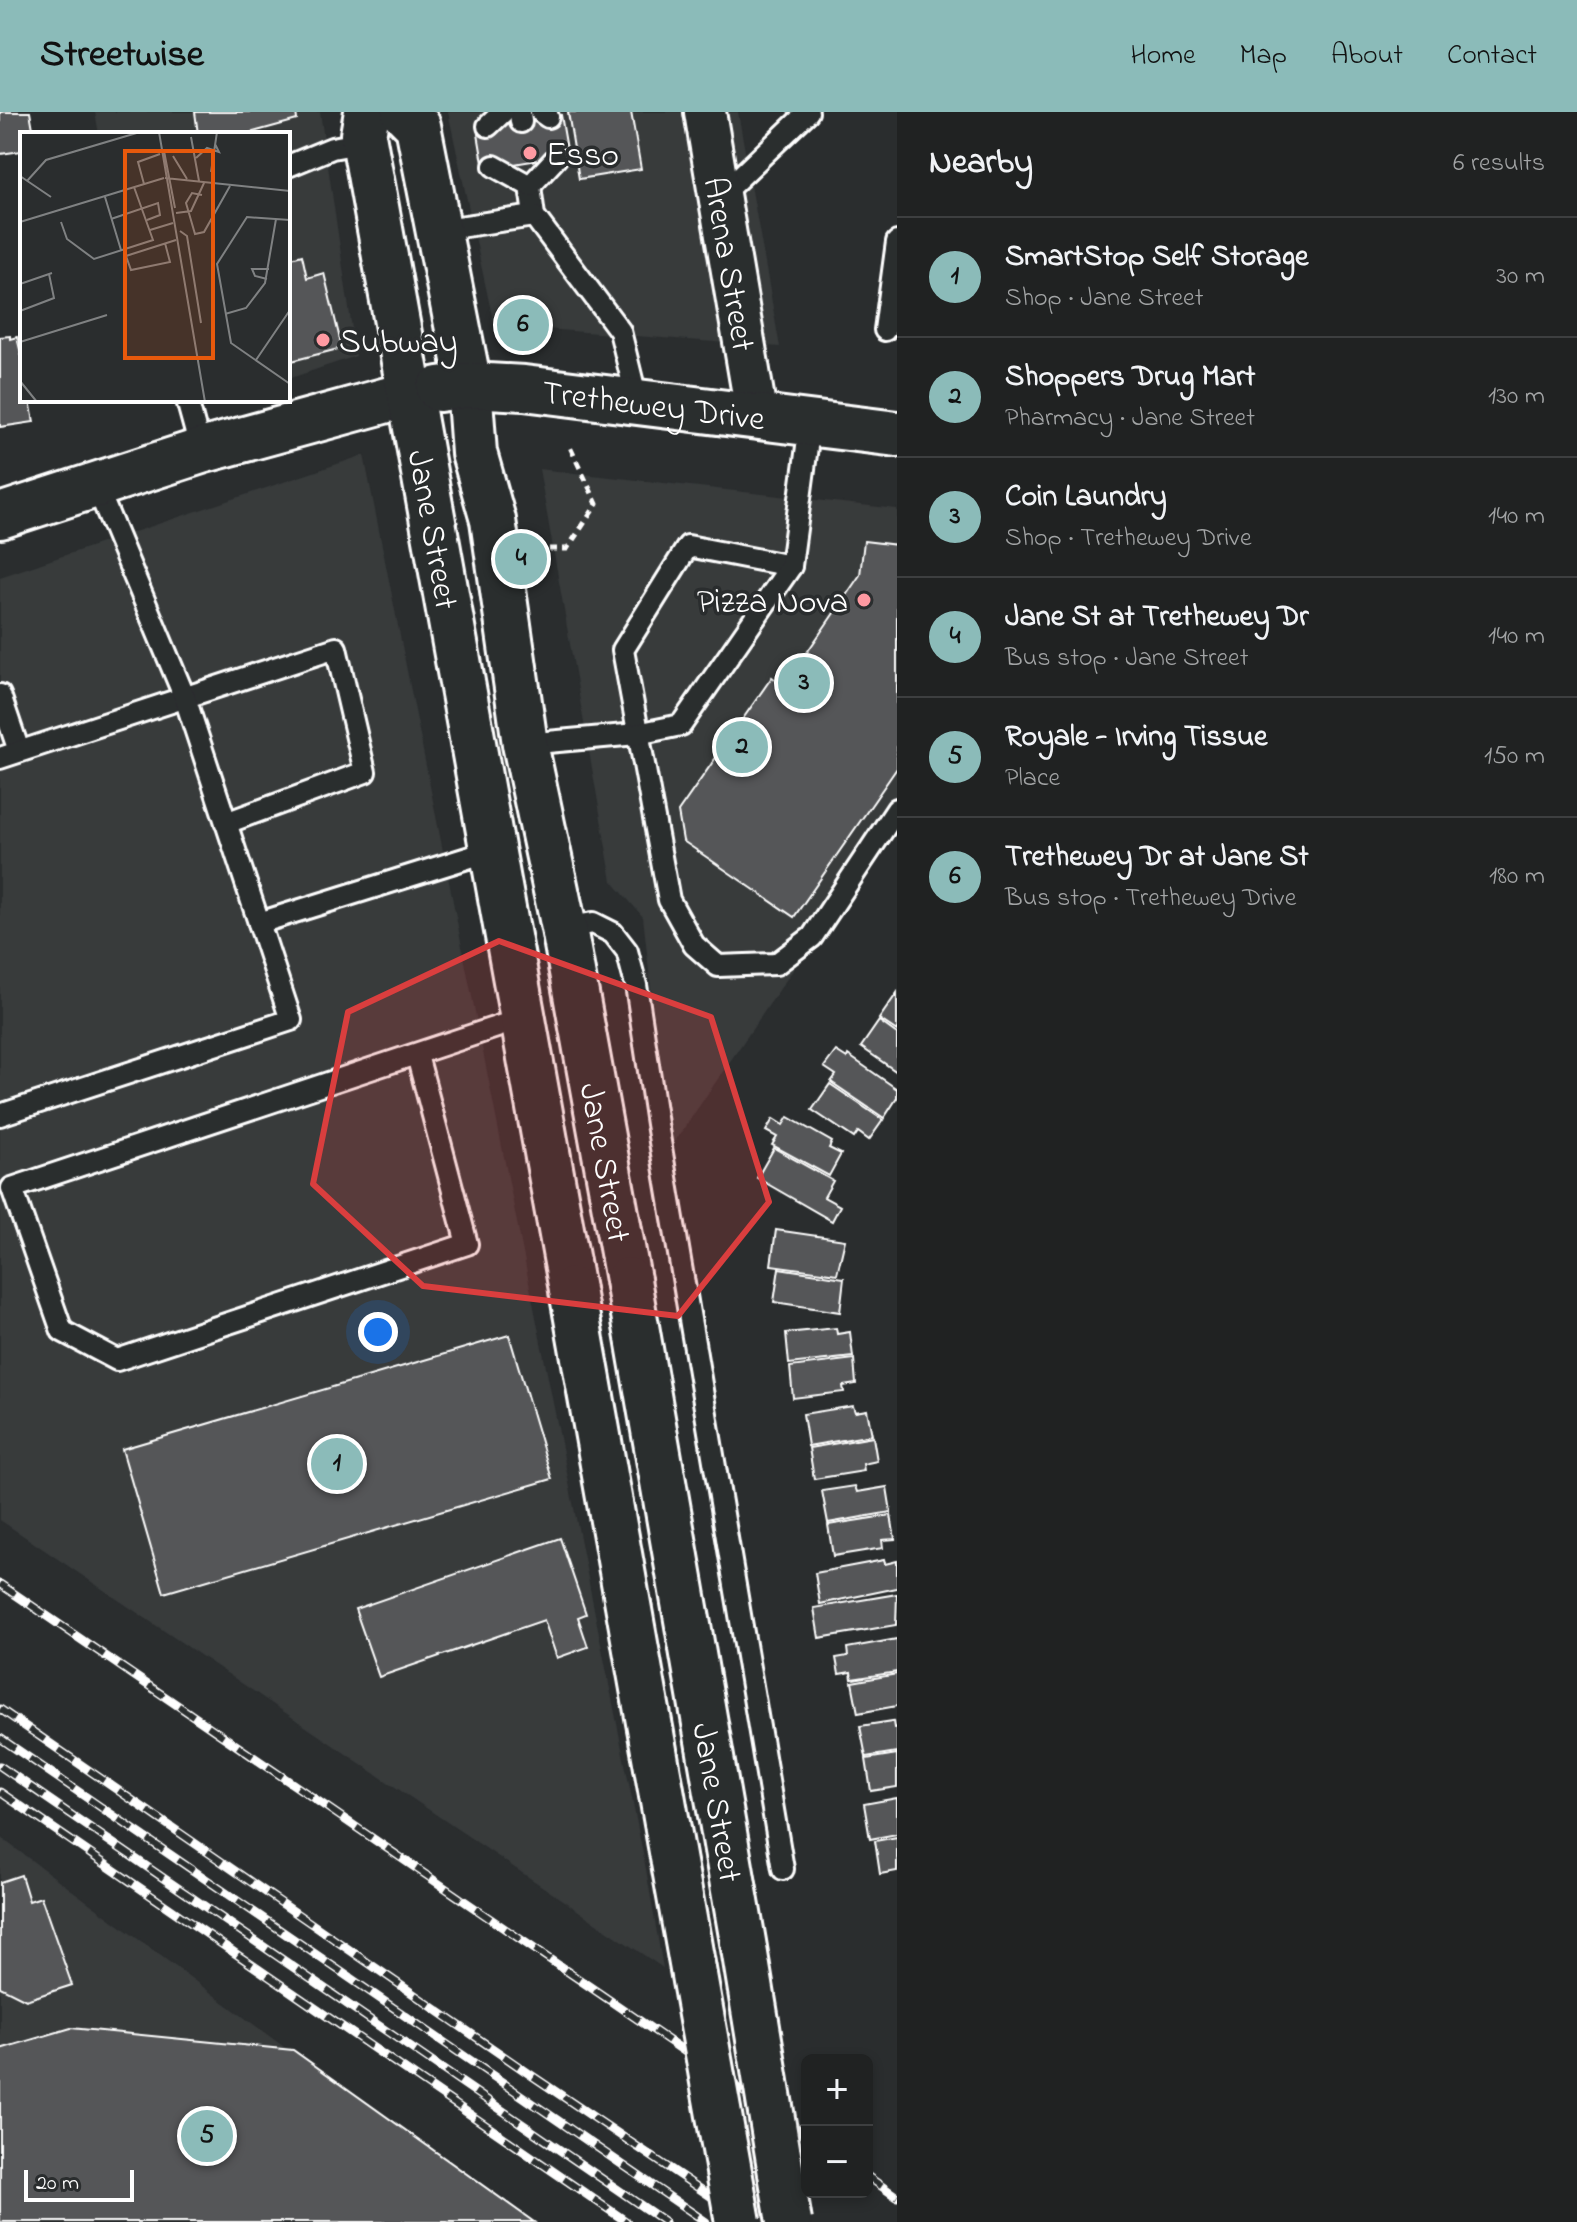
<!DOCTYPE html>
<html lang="en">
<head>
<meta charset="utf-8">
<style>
	body { margin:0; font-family:"Indie Flower",sans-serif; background:#2d2f2f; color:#f1f3f6 }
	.controls { position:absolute; right:24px; bottom:24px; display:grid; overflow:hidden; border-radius:12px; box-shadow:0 4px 12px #0003 }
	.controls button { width:72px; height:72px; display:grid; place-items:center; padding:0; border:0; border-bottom:2px solid #3d3f40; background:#202222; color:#f1f3f6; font:40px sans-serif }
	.scale { position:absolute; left:24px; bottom:20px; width:110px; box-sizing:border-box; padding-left:8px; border:4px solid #fff; border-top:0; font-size:22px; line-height:28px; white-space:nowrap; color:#fff; -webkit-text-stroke:6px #2a2d2e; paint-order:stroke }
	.you { position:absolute; left:378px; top:1220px; width:28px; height:28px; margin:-20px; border:6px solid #fff; border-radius:50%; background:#1a73e8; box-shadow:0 0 0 12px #1a73e833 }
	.badge { display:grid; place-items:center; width:52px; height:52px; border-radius:50%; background:#8bbbb9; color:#111; font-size:26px; font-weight:700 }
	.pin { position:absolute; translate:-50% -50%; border:4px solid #fff; box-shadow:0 2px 8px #0006 }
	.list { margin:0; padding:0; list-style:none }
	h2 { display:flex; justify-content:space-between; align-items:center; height:104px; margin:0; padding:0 32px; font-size:34px }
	h2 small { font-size:26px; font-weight:400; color:#a2a4a5 }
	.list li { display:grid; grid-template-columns:52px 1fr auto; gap:24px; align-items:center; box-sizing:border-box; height:120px; padding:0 32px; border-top:2px solid #3d3f40 }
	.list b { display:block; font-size:30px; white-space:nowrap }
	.list p { margin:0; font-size:26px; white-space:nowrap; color:#a2a4a5 }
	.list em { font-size:26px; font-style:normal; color:#a2a4a5 }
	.map { position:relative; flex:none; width:897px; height:2110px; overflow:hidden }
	header { display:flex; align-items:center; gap:48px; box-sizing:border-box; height:112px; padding:0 40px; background:#8bbbb9; color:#111 }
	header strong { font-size:38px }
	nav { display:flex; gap:44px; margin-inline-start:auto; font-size:28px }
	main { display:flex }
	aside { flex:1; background:#202222 }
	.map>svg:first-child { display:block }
	.built { fill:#373a3b }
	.building { fill:#555758; stroke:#fff; stroke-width:2 }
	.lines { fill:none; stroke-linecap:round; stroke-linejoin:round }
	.service-casing { stroke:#fff; stroke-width:26 }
	.minor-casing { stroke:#fff; stroke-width:46 }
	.tertiary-casing { stroke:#fff; stroke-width:50 }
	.secondary-casing { stroke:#fff; stroke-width:50 }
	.path { stroke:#fff; stroke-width:5; stroke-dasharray:8 6; stroke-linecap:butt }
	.service { stroke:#2a2d2e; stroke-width:20 }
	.minor { stroke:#2a2d2e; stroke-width:40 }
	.tertiary { stroke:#2a2d2e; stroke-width:44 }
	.secondary { stroke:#2a2d2e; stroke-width:44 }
	.rail-casing { stroke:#fff; stroke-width:9 }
	.rail { stroke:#2a2d2e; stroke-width:6; stroke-dasharray:18; stroke-linecap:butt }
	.secondary-bridge-casing { stroke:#fff; stroke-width:50; stroke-linecap:butt }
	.secondary-bridge { stroke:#2a2d2e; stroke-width:44 }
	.marked { fill:#da3e3e; fill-opacity:0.2; stroke:#da3e3e; stroke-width:6; stroke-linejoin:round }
	.poi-dot { fill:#ff9aa2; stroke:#2a2d2e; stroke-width:3 }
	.labels { text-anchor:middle; stroke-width:7; stroke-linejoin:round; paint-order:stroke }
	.poi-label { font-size:34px; fill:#fff; stroke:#2a2d2e; text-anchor:start }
	.street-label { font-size:34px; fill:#fff; stroke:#2a2d2e }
	.inset-road { fill:none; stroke:#7f8182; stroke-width:2 }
	.view { fill:#e8590c; fill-opacity:0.15; stroke:#e8590c; stroke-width:4 }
	.inset-edge { fill:none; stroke:#fff; stroke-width:4 }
</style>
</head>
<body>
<header>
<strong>Streetwise</strong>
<nav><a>Home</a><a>Map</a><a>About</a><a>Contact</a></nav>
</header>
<main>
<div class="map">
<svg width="897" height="2110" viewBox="0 0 897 2110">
	<rect width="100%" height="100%" fill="#2a2d2e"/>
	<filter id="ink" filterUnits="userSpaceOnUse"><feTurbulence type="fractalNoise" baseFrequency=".0125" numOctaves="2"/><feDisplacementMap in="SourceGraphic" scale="16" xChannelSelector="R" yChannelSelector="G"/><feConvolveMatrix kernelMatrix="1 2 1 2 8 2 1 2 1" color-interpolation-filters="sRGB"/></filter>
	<g filter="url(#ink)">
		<!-- built -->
		<g class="built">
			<polygon points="95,0 320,0 356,244 288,267 288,22 99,22"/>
			<polygon points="448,0 738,0 780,235 494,213"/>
			<polygon points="364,343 646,1757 663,1856 0,1408 0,465"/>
			<polygon points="539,357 897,397 897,707 669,1038 643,805 612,769"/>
			<polygon points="0,1725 521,2110 0,2110"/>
		</g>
		<!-- building -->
		<g class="building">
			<polygon points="0,0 30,0 34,22 22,22 22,39 0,42"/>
			<polygon points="195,0 296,0 297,8 246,22 198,22"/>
			<polygon points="568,0 631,0 641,57 579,67"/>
			<polygon points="561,3 568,43 484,57 477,16"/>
			<polygon points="302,143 307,166 324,161 342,236 288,250 288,147"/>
			<polygon points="10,224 10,227 17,225 22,246 22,288 30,288 34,310 0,315 0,225"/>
			<polygon points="864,429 897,433 897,656 794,805 683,729 678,700 772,565 784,574 860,463"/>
			<polygon points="897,881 897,919 879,907"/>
			<polygon points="879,909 897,922 897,960 861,935"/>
			<polygon points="836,939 847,946 848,943 897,977 897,986 884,1006 831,970 836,963 824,955"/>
			<polygon points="830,972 883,1008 869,1028 858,1020 854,1026 812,998"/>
			<polygon points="788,1005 832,1030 829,1036 841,1042 829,1064 772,1033 777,1025 766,1019 773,1007 783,1013"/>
			<polygon points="774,1036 833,1069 824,1085 840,1094 832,1109 757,1066"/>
			<polygon points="776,1118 845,1128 837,1162 771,1153"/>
			<polygon points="779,1156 844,1166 840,1200 774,1190"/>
			<polygon points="836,1216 837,1222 850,1220 853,1245 789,1252 786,1221"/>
			<polygon points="509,1223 552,1367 164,1481 122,1337"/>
			<polygon points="854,1247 856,1272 843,1274 844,1280 793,1286 790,1255"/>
			<polygon points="853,1294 855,1300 867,1298 872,1323 808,1334 803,1302"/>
			<polygon points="873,1325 877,1349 863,1352 864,1359 814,1367 809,1336"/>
			<polygon points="855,1374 857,1380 887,1375 891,1400 828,1411 822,1379"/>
			<polygon points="891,1403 895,1427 882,1428 883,1436 833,1444 828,1413"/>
			<polygon points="560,1426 586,1502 578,1505 588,1535 557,1546 544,1508 379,1565 355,1497"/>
			<polygon points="884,1448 885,1452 897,1449 897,1476 820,1492 815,1461"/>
			<polygon points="897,1482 896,1513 819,1526 814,1496"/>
			<polygon points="897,1527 897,1560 852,1567 851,1560 839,1562 836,1546 848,1544 847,1536"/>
			<polygon points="897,1562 897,1594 858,1601 852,1570"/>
			<polygon points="893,1609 894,1616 897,1615 897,1640 866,1645 860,1614"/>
			<polygon points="897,1642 897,1675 871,1679 866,1647"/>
			<polygon points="897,1686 897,1722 870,1727 864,1692"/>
			<polygon points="897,1725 897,1759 880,1762 875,1729"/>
			<polygon points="21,1763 29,1789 41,1785 72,1873 26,1888 0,1875 0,1770"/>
			<polygon points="71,1916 293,1938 534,2110 0,2110 0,1937"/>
		</g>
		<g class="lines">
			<defs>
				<g id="service">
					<polyline points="520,0 521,10"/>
					<polyline points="541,0 548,5"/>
					<polyline points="488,14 503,0"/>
					<polyline points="288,54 332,36 365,30"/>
					<polyline points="494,54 530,74 534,104 620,219 637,288"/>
					<polyline points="530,74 556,46"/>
					<polyline points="720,84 808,0"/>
					<polyline points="438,118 534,104"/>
					<polyline points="885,218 897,130"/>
					<polyline points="187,288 201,339"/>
					<polyline points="791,454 688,434 623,538 669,788 694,833 718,854 776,852 812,825 897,697"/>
					<polyline points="0,583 19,639"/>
					<polyline points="525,632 637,622 681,613 791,454 810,312"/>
					<polyline points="0,646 336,536 365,660 226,711"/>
					<polyline points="259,811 493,738"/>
					<polyline points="564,816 593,811 613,821 627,839 636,873 657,1012 783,1757"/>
					<polyline points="417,943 467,1132 117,1248 62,1219 12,1076 524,906"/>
					<polyline points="0,1003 291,908 185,586 96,373"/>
				</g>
				<g id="minor">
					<path id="s1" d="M705 0 757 306"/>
				</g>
				<polyline id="tertiary" points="0,404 201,339 409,282"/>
				<g id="secondary">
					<path id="s2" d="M367 0 363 23 572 1178"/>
					<path id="s3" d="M404 0 418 14 469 273 474 341 493 408 525 632 564 816 628 1168"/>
					<path id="s4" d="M439 277 469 273 524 276 897 322"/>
				</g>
			</defs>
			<!-- service casing -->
			<use href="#service" class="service-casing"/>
			<!-- minor casing -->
			<use href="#minor" class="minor-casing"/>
			<!-- tertiary casing -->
			<use href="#tertiary" class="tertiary-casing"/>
			<!-- secondary casing -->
			<use href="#secondary" class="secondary-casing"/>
			<!-- path -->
			<polyline class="path" points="535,437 567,437 597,392 570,335"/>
			<!-- service -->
			<use href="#service" class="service"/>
			<!-- minor -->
			<use href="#minor" class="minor"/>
			<!-- tertiary -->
			<use href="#tertiary" class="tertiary"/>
			<!-- secondary -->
			<use href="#secondary" class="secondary"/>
			<defs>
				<g id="rail">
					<polyline points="0,1472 807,2023"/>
					<polyline points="0,1597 531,1963 749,2110"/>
					<polyline points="0,1626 706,2110"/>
					<polyline points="0,1654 665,2110"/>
					<polyline points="0,1680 627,2110"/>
					<polyline points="867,2064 897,2085"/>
				</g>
			</defs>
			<!-- rail casing -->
			<use href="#rail" class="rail-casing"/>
			<!-- rail -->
			<use href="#rail" class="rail"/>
			<defs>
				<g id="secondary-bridge">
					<path id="s5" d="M628 1168 743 1830 789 2110"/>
					<polyline points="572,1178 738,2110"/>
				</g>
			</defs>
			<!-- secondary-bridge casing -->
			<use href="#secondary-bridge" class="secondary-bridge-casing"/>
			<!-- secondary-bridge -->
			<use href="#secondary-bridge" class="secondary-bridge"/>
		</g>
	</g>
	<!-- marked area -->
	<path class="marked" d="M499 829 711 905 769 1090 678 1204 423 1174 313 1072 348 900Z"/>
	<!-- markers -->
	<g class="poi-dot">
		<circle cx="530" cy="41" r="8"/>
		<circle cx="323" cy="228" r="8"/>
		<circle cx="864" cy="488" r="8"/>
	</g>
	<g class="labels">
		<!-- poi labels -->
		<g class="poi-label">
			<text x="546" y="53">Esso</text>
			<text x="339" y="240">Subway</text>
			<text x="848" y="500" text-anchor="end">Pizza Nova</text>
		</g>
		<!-- street labels -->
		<g class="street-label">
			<text dy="12" stroke="none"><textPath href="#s1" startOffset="154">Arena Street</textPath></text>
			<text dy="12" stroke="none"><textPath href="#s4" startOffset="216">Trethewey Drive</textPath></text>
			<text dy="12" stroke="none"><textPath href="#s2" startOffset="424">Jane Street</textPath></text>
			<text dy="12" stroke="none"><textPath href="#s3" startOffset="1074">Jane Street</textPath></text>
			<text dy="12" stroke="none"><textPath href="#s5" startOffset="530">Jane Street</textPath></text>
		</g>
	</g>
	<!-- overview -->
	<g transform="translate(20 20)">
		<rect width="270" height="270" fill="#2a2d2e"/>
		<path class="inset-road" d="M139 0 185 270M171 5 179 49M144 19 155 76M153 24 167 47M176 26 187 16 199 20 195 12M191 40 197 0M0 44 31 65M145 46 270 59M7 49 26 28 120 0M124 52 118 30 140 22M182 63 172 61 166 71 175 102 184 100 210 54M85 65 101 118M156 81 171 79 184 51M91 87 138 71 140 83 127 88M270 88 227 85 197 132 211 211 270 252M0 90 144 46M41 90 47 107 74 127 133 108 114 55M130 98 153 91M160 99 167 104 181 191M145 111 150 130 111 138 106 124 156 108M247 147 235 144 232 137H249M0 152 32 141M0 179 34 166 29 142M205 182 226 176 245 151 256 87M0 210 87 183M236 228 270 178M0 249 17 270"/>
		<path class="view" d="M105 19H193V226H105Z"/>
		<rect width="270" height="270" class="inset-edge"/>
	</g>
</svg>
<div class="controls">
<button>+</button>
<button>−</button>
</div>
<div class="scale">20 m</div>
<div class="you"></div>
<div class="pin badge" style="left:337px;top:1352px">1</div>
<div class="pin badge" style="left:742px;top:635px">2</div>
<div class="pin badge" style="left:804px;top:571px">3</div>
<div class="pin badge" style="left:521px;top:447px">4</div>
<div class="pin badge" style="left:207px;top:2024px">5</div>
<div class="pin badge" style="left:523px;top:213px">6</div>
</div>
<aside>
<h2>Nearby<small>6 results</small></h2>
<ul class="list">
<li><span class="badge">1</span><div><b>SmartStop Self Storage</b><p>Shop · Jane Street</p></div><em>30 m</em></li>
<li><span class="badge">2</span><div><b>Shoppers Drug Mart</b><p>Pharmacy · Jane Street</p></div><em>130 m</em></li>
<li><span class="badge">3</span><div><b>Coin Laundry</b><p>Shop · Trethewey Drive</p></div><em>140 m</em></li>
<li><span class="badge">4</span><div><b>Jane St at Trethewey Dr</b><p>Bus stop · Jane Street</p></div><em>140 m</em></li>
<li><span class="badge">5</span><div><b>Royale - Irving Tissue</b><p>Place</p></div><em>150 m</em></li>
<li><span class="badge">6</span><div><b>Trethewey Dr at Jane St</b><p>Bus stop · Trethewey Drive</p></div><em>180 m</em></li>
</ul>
</aside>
</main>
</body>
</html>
